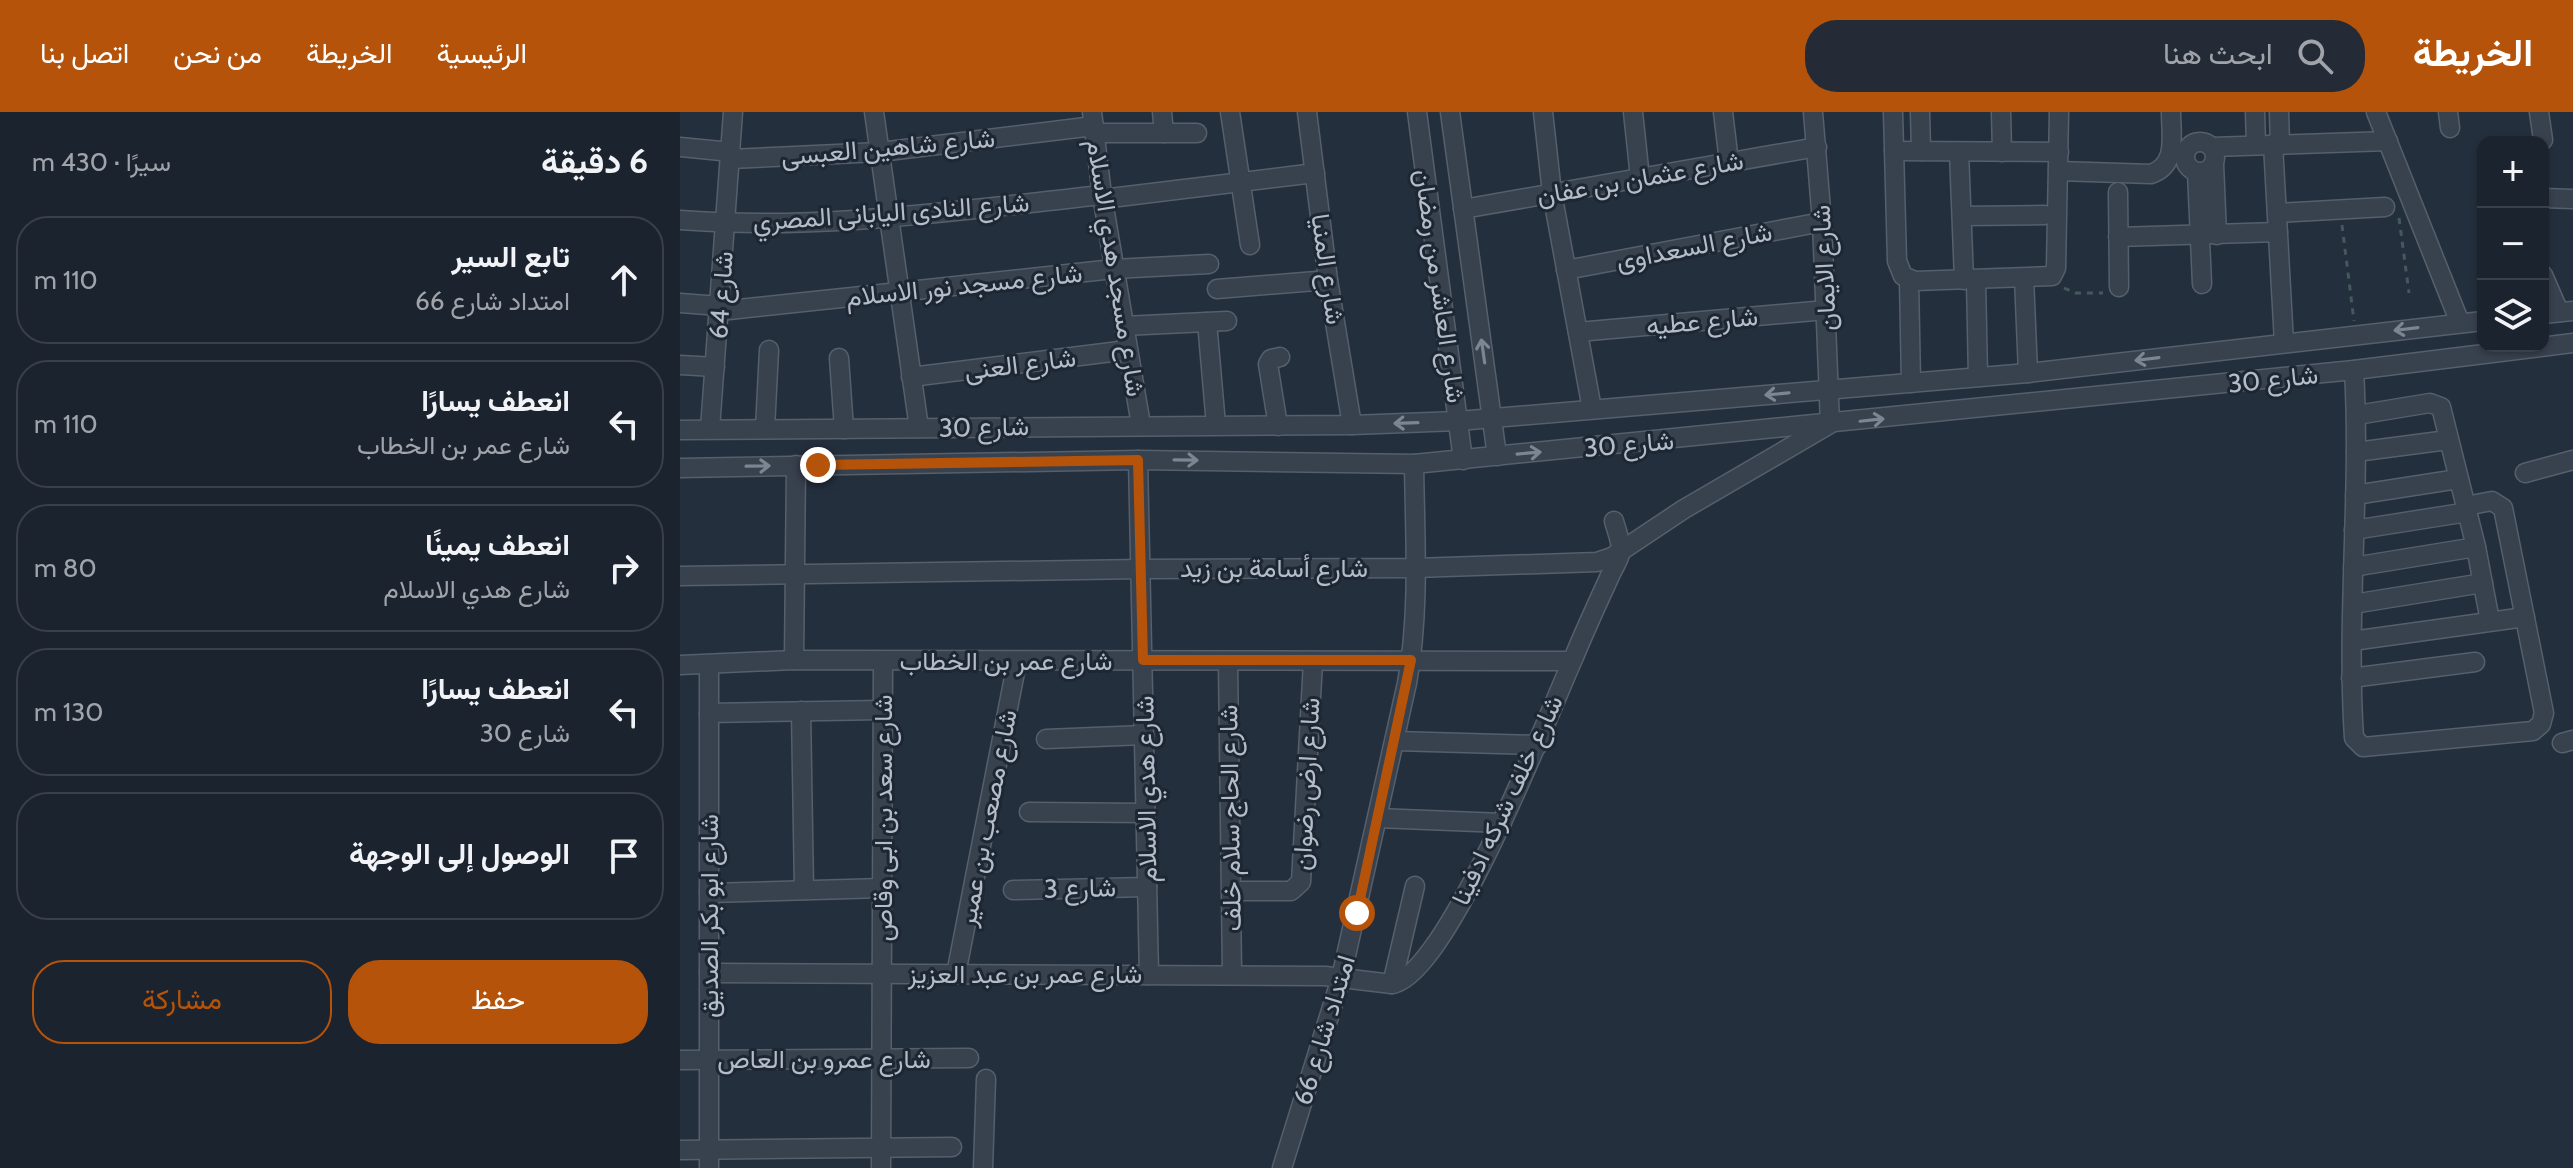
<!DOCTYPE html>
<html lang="ar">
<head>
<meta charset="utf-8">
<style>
	body { margin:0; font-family:Cabin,Vazirmatn,sans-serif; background:#242b36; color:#f1f3f6; direction:rtl }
	.controls { position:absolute; right:24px; top:24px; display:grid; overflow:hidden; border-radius:16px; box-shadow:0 2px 6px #0004 }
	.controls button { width:72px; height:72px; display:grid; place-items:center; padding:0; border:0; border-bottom:2px solid #39404a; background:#1b232e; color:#f1f3f6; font:40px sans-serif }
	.stop { position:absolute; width:24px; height:24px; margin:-18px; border:6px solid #b45309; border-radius:50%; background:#fff }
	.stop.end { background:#b45309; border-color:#fff; box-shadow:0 2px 8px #0008 }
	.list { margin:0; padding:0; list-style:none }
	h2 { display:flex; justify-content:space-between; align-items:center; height:104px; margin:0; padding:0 32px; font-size:34px }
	h2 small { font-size:26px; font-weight:400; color:#a0a4aa }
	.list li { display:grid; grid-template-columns:52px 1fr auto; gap:24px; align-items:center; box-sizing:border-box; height:128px; margin:0 16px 16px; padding:0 16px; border:2px solid #39404a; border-radius:32px }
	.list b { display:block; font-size:30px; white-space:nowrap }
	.list p { margin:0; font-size:26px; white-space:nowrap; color:#a0a4aa }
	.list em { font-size:26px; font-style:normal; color:#a0a4aa }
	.actions { display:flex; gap:16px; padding:24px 32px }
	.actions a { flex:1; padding:18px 0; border:2px solid #b45309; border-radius:32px; text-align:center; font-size:28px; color:#b45309 }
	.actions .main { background:#b45309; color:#fff }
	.icon { flex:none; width:44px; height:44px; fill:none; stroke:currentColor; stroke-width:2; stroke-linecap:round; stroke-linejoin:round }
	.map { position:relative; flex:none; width:1893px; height:1056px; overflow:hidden; direction:ltr }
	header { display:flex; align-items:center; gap:48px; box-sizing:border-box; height:112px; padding:0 40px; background:#b45309; color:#fff }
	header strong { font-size:38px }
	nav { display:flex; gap:44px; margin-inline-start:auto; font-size:28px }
	.search { width:560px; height:72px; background:#242b36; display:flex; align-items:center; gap:20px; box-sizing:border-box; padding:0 28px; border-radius:32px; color:#a0a4aa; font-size:30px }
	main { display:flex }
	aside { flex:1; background:#1b232e }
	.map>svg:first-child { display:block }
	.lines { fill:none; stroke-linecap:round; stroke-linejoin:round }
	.minor-casing { stroke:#565f6c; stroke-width:21 }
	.path { stroke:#44595c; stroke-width:3; stroke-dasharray:6 6; stroke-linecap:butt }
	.minor { stroke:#38414e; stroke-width:18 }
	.oneway { stroke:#7c8592 }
	.route { stroke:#b45309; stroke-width:10 }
	.labels { text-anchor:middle; stroke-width:6; stroke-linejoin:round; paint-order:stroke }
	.street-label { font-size:26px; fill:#b4bcc9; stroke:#1d2633 }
</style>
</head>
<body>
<header>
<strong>الخريطة</strong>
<div class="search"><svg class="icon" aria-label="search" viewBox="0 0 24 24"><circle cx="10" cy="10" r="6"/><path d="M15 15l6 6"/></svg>ابحث هنا</div>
<nav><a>الرئيسية</a><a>الخريطة</a><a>من نحن</a><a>اتصل بنا</a></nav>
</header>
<main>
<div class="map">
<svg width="1893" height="1056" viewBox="0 0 1893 1056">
	<rect width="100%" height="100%" fill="#242f3e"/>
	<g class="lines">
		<defs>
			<g id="minor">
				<polyline points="194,0 239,316"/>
				<polyline points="412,0 422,83 461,313"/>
				<polyline points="482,0 484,21"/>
				<polyline points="550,0 570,133"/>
				<polyline points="627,0 648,168 672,313"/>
				<polyline points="737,0 783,348"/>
				<polyline points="770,0 817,344"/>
				<polyline points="863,0 872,81 912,297"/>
				<polyline points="953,0 960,66"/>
				<polyline points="1043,0 1049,50"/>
				<polyline points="1213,0 1217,149 1223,164 1235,169 1372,164 1376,156 1379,0"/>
				<polyline points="1240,0 1241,39"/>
				<polyline points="1321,0 1322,40"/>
				<polyline points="1575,0 1576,33"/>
				<polyline points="1599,0 1600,32"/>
				<polyline points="1696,0 1780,211"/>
				<polyline points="1768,0 1770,16"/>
				<polyline points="1859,0 1863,28"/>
				<polyline points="414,21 517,21"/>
				<circle cx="1520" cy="45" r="15"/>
				<polyline points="1593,32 1604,231"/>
				<polyline points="0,35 51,40"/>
				<polyline points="1532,35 1708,29"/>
				<polyline points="1214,39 1379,40"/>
				<polyline points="1279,40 1284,168"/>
				<polyline points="50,47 200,40 414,14"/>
				<polyline points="1534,52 1537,123"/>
				<path d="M1378 59 1471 62C1498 53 1491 24 1491 0"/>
				<polyline points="1517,60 1522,172"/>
				<polyline points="1438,80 1439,175"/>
				<polyline points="1863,86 1893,87"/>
				<polyline points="422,87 635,61"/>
				<polyline points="783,97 1137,35"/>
				<polyline points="1597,101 1705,95"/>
				<polyline points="1282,104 1365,103"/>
				<path d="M0 108C140 119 282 98 422 83"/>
				<polyline points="1438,125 1598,120"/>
				<polyline points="886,158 1142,110"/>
				<polyline points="1863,163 1879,200"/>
				<polyline points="1344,166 1348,261"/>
				<polyline points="1229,168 1231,271"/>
				<polyline points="1296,168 1298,265"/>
				<polyline points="537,177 648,168"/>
				<polyline points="0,191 40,194"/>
				<polyline points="40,199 434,157 529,152"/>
				<polyline points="1863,202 1893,199"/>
				<polyline points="527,210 536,313"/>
				<polyline points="444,214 547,209"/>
				<polyline points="898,220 1146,198"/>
				<polyline points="159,246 164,317"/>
				<polyline points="0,253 35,255"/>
				<path d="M1674 258C1681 381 1666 504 1674 626L1683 635 1853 619 1861 612 1864 601 1823 396 1812 389 1786 394"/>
				<polyline points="231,265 448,238"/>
				<polyline points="1677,303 1750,291 1761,295 1796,435 1810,509"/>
				<polyline points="598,314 588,252 591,247 600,245"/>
				<polyline points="30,317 53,0"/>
				<polyline points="85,317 89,238"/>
				<polyline points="0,318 672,313 778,309 1348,261 1803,209"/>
				<polyline points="1676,340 1768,328"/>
				<polyline points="458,348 469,863"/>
				<polyline points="0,356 458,348 734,352 1674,258 1893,231"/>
				<polyline points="1845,361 1893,348"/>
				<polyline points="1675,383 1778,367"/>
				<polyline points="1674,418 1788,400"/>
				<polyline points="1673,455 1796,435"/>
				<polyline points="0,464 461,457 735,456 917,450 932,445 1004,397 1150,312 1142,110 1133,0"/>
				<polyline points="1673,492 1803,471"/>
				<polyline points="1672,529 1845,505"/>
				<polyline points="114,548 116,353"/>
				<polyline points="548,549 552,863"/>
				<polyline points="0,553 114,548 891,549"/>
				<polyline points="1671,566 1795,550"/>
				<polyline points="121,599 124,778"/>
				<polyline points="29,601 203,598"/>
				<polyline points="366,627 464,623"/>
				<polyline points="715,629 858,633"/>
				<polyline points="1882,631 1893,628"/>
				<polyline points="349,700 466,701"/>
				<polyline points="697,706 822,711"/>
				<polyline points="333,778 467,775"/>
				<polyline points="551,779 611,779 621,770 633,549"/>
				<polyline points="29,781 203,776"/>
				<path d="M29 861 645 864 712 872C768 863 869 600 894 545 905 518 917 492 929 466 932 458 940 447 941 438 941 429 936 417 934 409"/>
				<polyline points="276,862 337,550"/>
				<polyline points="712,872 735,774"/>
				<polyline points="0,948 289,946"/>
				<polyline points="0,1038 272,1035"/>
				<polyline points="29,1056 29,552"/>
				<polyline points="201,1056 203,549"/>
				<polyline points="303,1056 306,967"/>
				<path d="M602 1056 661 866 727 571C740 500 735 425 734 352"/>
			</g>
		</defs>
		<!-- minor casing -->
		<use href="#minor" class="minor-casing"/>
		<!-- path -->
		<g class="path">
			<polyline points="1719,106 1729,181"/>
			<polyline points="1662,113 1674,209"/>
			<polyline points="1384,176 1395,181 1423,181"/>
		</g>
		<!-- minor -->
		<use href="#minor" class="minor"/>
	</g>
	<!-- one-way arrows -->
	<defs><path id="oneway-shaft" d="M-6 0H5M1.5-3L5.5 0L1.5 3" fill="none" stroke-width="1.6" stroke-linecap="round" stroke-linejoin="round" transform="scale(2)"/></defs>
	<g class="oneway">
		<use href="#oneway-shaft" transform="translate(1726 217) rotate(173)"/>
		<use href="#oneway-shaft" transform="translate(803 239) rotate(-98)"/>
		<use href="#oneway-shaft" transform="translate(1467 247) rotate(173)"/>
		<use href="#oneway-shaft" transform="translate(1097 282) rotate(175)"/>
		<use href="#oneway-shaft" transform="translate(1192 308) rotate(-6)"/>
		<use href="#oneway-shaft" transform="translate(726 311) rotate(178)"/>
		<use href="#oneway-shaft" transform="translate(849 341) rotate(-5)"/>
		<use href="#oneway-shaft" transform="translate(506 348) rotate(1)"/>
		<use href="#oneway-shaft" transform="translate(78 354) rotate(-1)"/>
	</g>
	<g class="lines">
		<!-- route -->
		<polyline class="route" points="138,353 458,348 463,548 731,548 677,801"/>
	</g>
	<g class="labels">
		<!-- street labels -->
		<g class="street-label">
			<text transform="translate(208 35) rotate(-5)" y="9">شارع شاهين العبسى</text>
			<text transform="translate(960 66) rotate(-10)" y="9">شارع عثمان بن عفان</text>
			<text transform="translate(211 100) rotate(-4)" y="9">شارع النادى اليابانى المصري</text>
			<text transform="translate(1014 134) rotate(-11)" y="9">شارع السعداوى</text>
			<text transform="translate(436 156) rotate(81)" y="9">شارع مسجد هدي الاسلام</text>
			<text transform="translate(1144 156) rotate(-93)" y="9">شارع الايمان</text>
			<text transform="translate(648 157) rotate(82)" y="9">شارع المنيا</text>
			<text transform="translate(284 173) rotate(-6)" y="9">شارع مسجد نور الاسلام</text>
			<text transform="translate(760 174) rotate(82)" y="9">شارع العاشر من رمضان</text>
			<text transform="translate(41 183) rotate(-86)" y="9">شارع 64</text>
			<text transform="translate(1022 209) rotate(-5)" y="9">شارع عطيه</text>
			<text transform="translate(340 252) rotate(-7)" y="9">شارع العنى</text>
			<text transform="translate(1593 267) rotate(-6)" y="9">شارع 30</text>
			<text transform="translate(304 315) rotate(-1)" y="9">شارع 30</text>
			<text transform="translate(949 332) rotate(-5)" y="9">شارع 30</text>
			<text x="594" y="465">شارع أسامة بن زيد</text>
			<text x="326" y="558">شارع عمر بن الخطاب</text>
			<text transform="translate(626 672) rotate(-87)" y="9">شارع ارض رضوان</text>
			<text transform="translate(466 677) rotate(-91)" y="9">شارع هدي الاسلام</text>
			<text transform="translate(827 688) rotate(-65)" y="9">شارع خلف شركه ادفينا</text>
			<text transform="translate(203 706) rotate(-90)" y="9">شارع سعد بن ابى وقاص</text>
			<text transform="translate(307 706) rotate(-79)" y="9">شارع مصعب بن عمير</text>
			<text transform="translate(550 706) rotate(-91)" y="9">شارع الحاج سلام خلف</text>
			<text transform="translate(400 776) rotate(-1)" y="9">شارع 3</text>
			<text transform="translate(29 804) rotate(-90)" y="9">شارع ابو بكر الصديق</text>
			<text x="345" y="871">شارع عمر بن عبد العزيز</text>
			<text transform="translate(644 918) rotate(-73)" y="9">امتداد شارع 66</text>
			<text x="144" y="956">شارع عمرو بن العاص</text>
		</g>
	</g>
</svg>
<div class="controls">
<button>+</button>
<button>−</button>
<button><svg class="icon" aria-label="layers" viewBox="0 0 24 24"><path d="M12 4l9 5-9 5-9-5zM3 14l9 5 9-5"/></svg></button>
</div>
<div class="stop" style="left:677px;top:801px"></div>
<div class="stop end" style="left:138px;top:353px"></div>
</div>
<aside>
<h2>6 دقيقة<small>سيرًا · 430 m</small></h2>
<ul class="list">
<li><svg class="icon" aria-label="ahead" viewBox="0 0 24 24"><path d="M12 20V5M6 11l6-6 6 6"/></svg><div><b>تابع السير</b><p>امتداد شارع 66</p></div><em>110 m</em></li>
<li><svg class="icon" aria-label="left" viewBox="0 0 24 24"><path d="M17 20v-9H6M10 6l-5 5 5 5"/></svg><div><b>انعطف يسارًا</b><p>شارع عمر بن الخطاب</p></div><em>110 m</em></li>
<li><svg class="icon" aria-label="right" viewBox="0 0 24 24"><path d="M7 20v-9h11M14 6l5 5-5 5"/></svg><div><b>انعطف يمينًا</b><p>شارع هدي الاسلام</p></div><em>80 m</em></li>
<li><svg class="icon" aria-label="left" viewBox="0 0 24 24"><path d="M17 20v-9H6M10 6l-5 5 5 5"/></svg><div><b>انعطف يسارًا</b><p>شارع 30</p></div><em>130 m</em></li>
<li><svg class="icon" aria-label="arrive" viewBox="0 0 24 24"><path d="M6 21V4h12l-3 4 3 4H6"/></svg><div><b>الوصول إلى الوجهة</b></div></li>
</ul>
<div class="actions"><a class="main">حفظ</a><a>مشاركة</a></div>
</aside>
</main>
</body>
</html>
